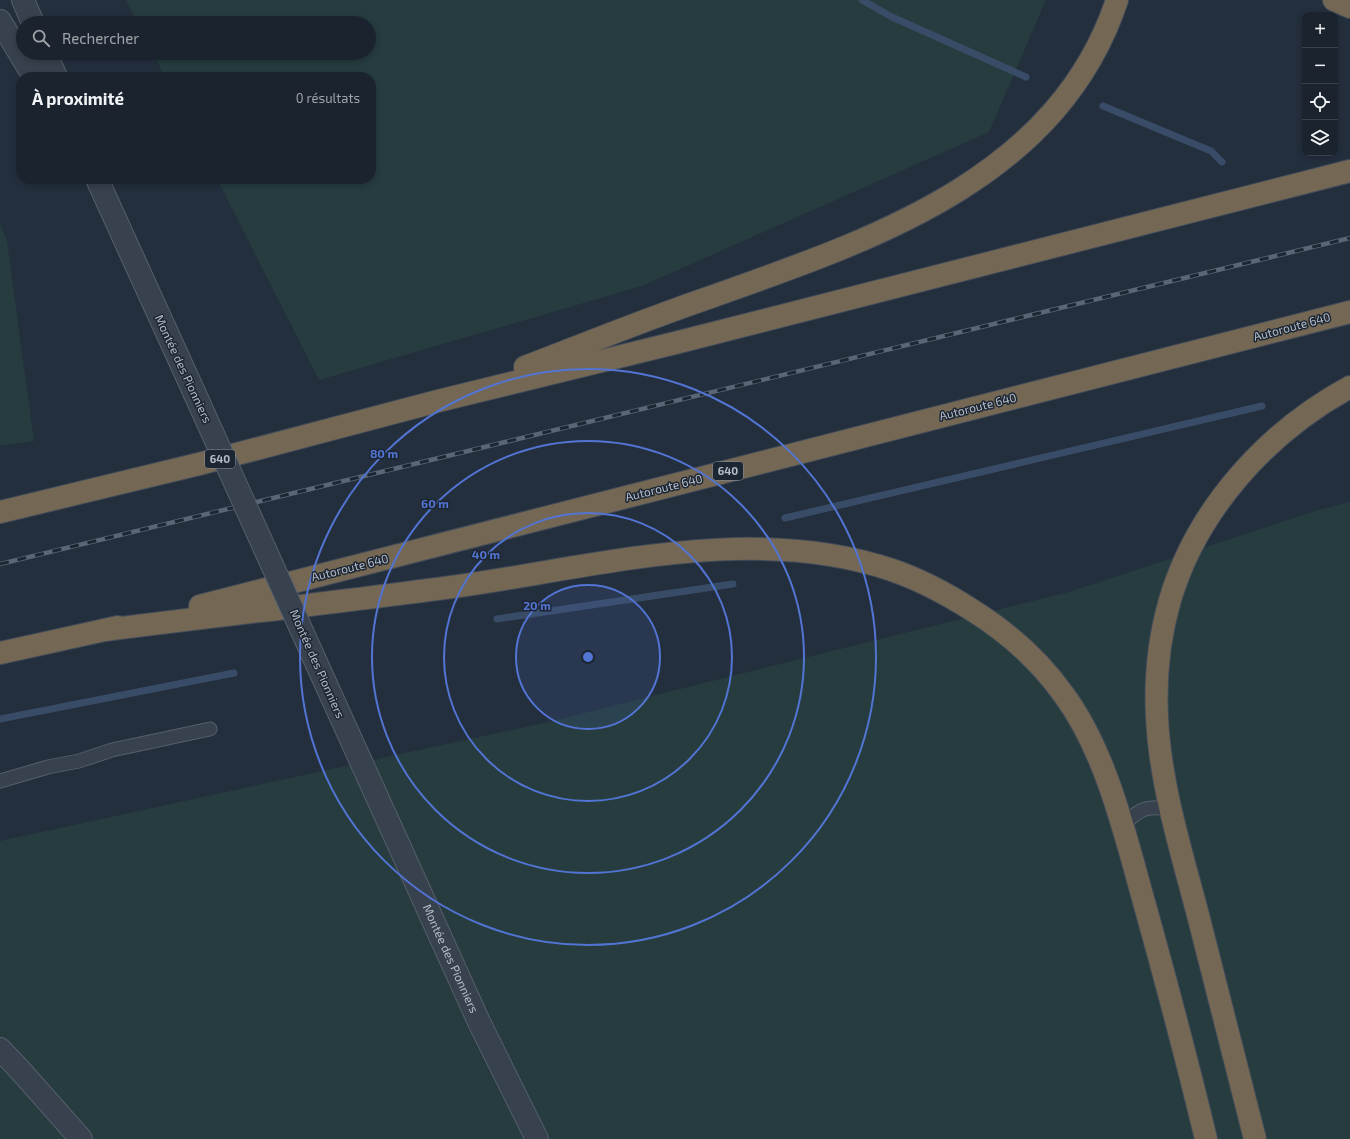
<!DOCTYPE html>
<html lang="fr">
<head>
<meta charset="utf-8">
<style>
	body { margin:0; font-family:"Exo 2",sans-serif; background:#242b36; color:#f1f3f6 }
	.controls { position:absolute; right:12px; top:12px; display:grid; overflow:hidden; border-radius:8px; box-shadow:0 2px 6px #0003 }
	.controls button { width:36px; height:36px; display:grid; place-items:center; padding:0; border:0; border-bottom:1px solid #39404a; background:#1b232e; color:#f1f3f6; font:20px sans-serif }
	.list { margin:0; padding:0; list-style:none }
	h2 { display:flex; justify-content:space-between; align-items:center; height:52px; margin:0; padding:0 16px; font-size:17px }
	h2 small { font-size:13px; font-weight:400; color:#a0a4aa }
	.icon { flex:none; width:22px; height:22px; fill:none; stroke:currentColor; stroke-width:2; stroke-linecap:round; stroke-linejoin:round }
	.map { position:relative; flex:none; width:1350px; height:1139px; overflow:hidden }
	.search { position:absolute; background:#1b232e; box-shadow:0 2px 6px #0003; left:16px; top:16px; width:360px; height:44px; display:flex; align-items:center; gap:10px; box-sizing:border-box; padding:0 14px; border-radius:22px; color:#a0a4aa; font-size:15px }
	.panel { position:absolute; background:#1b232e; box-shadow:0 2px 6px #0003; left:16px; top:72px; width:360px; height:112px; border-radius:16px }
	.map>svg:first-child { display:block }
	.green { fill:#263c3f }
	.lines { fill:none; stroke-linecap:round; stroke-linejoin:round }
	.stream { stroke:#394c67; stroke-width:7 }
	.service-casing { stroke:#565f6c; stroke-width:15 }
	.tertiary-casing { stroke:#565f6c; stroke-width:24 }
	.motorway-casing { stroke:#434c59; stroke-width:24 }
	.service { stroke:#38414e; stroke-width:13 }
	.tertiary { stroke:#38414e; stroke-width:22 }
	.motorway { stroke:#746855; stroke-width:22 }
	.rail-casing { stroke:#5a6575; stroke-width:4.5 }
	.rail { stroke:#1d2633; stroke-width:3; stroke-dasharray:9; stroke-linecap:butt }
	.tertiary-bridge-casing { stroke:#565f6c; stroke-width:24; stroke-linecap:butt }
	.tertiary-bridge { stroke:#38414e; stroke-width:22 }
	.ring { fill:none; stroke:#5274d3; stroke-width:2 }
	.labels { text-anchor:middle; stroke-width:3; stroke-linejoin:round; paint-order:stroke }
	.shield { fill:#1d2633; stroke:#878f9c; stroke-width:1 }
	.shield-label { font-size:11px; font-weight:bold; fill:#b4bcc9 }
	.street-label { font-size:12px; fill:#b4bcc9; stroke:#1d2633 }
	.centre { fill:#5274d3; stroke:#1d2633; stroke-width:2 }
	.ring-label { font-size:12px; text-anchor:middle; font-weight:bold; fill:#5274d3; stroke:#1d2633; stroke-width:3; stroke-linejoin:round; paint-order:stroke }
</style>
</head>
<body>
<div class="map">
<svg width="1350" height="1139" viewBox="0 0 1350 1139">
	<rect width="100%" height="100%" fill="#242f3e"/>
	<!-- green -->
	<g class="green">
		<polygon points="126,0 1046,0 989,132 642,286 319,380 217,179 371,179 371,77 165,77 153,53 369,53 369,23 138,23"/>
		<polygon points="0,224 7,241 34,441 0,446"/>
		<polygon points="1350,502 1350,1139 0,1139 0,841 548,722 1069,592 1315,511"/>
	</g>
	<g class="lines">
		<!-- stream -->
		<g class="stream">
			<polyline points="862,0 892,17 1026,77"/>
			<polyline points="1103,106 1211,151 1222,162"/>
			<polyline points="785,518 1262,406"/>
			<polyline points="497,619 733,584"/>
			<polyline points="0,719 234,673"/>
		</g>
		<defs>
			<g id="service">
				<polyline points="0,781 48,767 79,761 112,750 210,729"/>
				<path d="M1122 827C1140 807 1145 807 1171 808"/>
			</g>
			<g id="tertiary">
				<polyline points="23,0 33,23"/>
				<polyline points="0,21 34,77"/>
				<polyline points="46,53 56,77"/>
				<polyline points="97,179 194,392"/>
				<path id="s1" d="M315 660 479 1022 537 1139"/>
				<polyline points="0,1049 19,1069 81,1139"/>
			</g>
			<g id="motorway">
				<polyline points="1334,0 1350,7"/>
				<path d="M525 367C585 344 644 320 705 299 868 241 1057 181 1117 0"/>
				<polyline points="0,512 199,464 438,401 675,343 1350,171"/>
				<polyline points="200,606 1350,312"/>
				<path d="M105 630C223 615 341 602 459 586 600 566 752 523 892 570 921 580 947 594 972 610 1007 632 1040 661 1064 695 1106 752 1125 834 1144 902 1166 981 1187 1060 1206 1139"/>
				<polyline points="0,653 118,627"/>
				<path d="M1255 1139C1236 1064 1217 989 1198 915 1181 850 1160 784 1157 717 1155 678 1159 638 1170 600 1197 509 1267 432 1350 387"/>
			</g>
		</defs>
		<!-- service casing -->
		<use href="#service" class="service-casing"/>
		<!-- tertiary casing -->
		<use href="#tertiary" class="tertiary-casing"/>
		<!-- motorway casing -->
		<use href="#motorway" class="motorway-casing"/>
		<!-- service -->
		<use href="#service" class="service"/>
		<!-- tertiary -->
		<use href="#tertiary" class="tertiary"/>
		<!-- motorway -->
		<use href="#motorway" class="motorway"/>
		<defs>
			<polyline id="rail" points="0,564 1350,238"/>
		</defs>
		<!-- rail casing -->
		<use href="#rail" class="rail-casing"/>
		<!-- rail -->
		<use href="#rail" class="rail"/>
		<defs>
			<polyline id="tertiary-bridge" points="194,392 315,660"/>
		</defs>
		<!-- tertiary-bridge casing -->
		<use href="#tertiary-bridge" class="tertiary-bridge-casing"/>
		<!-- tertiary-bridge -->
		<use href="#tertiary-bridge" class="tertiary-bridge"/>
	</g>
	<!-- distance rings -->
	<circle cx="588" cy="657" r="72" fill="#5274d3" fill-opacity=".12"/>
	<g class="ring">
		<circle cx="588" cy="657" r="72"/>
		<circle cx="588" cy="657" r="144"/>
		<circle cx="588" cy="657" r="216"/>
		<circle cx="588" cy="657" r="288"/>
	</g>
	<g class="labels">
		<!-- shield labels -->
		<g class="shield">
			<rect x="205" y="450" width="30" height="18" rx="3"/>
			<rect x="713" y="462" width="30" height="18" rx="3"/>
		</g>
		<g class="shield-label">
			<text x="220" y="463">640</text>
			<text x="728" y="475">640</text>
		</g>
		<!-- street labels -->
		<g class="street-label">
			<text transform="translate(1292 327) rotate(-15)" y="4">Autoroute 640</text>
			<text transform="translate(183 369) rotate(65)" y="4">Montée des Pionniers</text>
			<text transform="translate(978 407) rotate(-14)" y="4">Autoroute 640</text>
			<text transform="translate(664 488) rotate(-14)" y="4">Autoroute 640</text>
			<text transform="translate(350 568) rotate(-14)" y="4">Autoroute 640</text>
			<text transform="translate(317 664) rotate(66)" y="4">Montée des Pionniers</text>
			<text dy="4" stroke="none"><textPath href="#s1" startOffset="328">Montée des Pionniers</textPath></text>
		</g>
	</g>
	<circle cx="588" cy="657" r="6" class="centre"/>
	<g class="ring-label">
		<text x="384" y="458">80 m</text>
		<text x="435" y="508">60 m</text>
		<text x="486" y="559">40 m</text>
		<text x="537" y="610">20 m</text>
	</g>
</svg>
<div class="controls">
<button>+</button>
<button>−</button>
<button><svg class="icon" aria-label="locate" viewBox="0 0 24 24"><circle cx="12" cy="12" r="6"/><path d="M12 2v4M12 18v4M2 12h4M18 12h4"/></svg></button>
<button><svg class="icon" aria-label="layers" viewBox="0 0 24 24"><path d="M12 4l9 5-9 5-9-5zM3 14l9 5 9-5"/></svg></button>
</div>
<div class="search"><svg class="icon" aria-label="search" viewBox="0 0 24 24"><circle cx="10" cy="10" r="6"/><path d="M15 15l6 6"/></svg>Rechercher</div>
<section class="panel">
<h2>À proximité<small>0 résultats</small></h2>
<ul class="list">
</ul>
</section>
</div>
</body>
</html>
